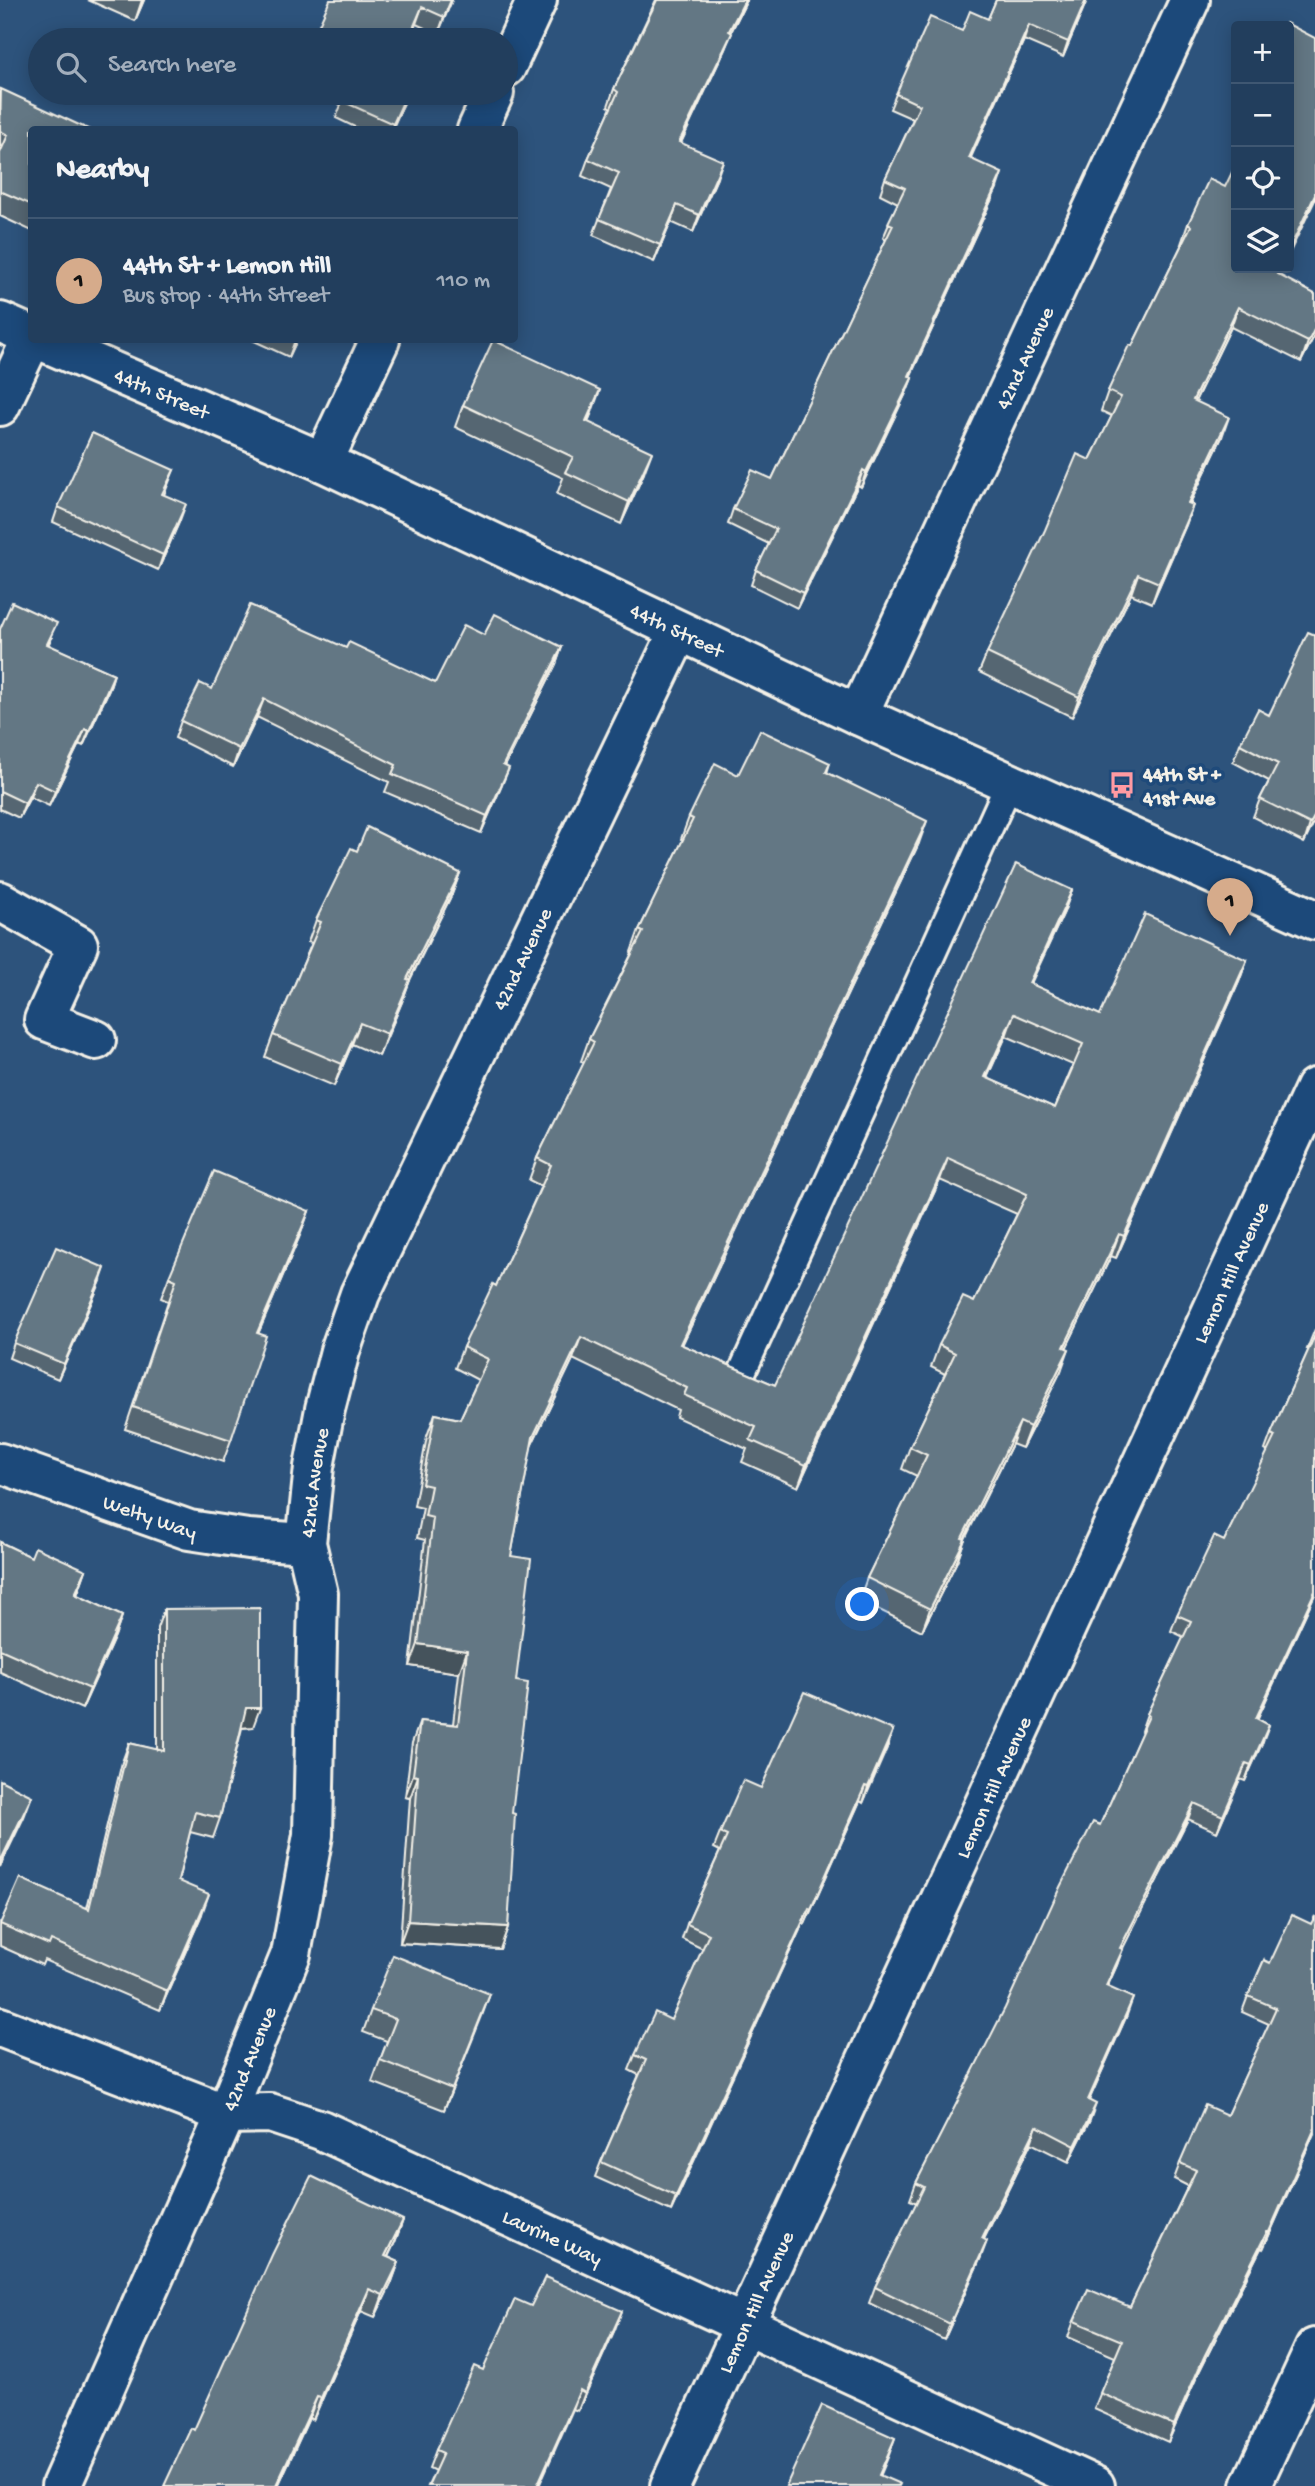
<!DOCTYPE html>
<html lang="en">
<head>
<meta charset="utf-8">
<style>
	body { margin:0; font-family:"Gochi Hand",sans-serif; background:#2e4966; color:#f1f3f6 }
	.controls { position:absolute; right:21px; top:21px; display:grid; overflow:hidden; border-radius:7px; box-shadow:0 4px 18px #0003 }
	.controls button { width:63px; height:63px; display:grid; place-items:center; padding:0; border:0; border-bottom:2px solid #3f5772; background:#223e5d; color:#f1f3f6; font:35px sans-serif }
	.you { position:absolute; left:863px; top:1605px; width:24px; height:24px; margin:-18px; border:5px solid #fff; border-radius:50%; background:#1a73e8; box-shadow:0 0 0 10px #1a73e833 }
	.badge { display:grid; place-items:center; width:46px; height:46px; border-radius:50%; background:#d6ab8b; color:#111; font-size:23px; font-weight:700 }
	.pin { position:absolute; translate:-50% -58px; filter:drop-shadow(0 2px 4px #0008) }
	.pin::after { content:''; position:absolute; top:37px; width:24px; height:21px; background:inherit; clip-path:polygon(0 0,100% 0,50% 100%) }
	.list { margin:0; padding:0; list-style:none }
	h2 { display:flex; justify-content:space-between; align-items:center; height:91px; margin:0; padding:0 28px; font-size:30px }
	h2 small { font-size:23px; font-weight:400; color:#a2aebc }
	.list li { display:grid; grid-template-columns:46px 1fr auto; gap:21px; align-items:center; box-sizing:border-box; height:126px; padding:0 28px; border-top:2px solid #3f5772 }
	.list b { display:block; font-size:26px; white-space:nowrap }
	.list p { margin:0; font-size:23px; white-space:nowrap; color:#a2aebc }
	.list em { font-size:23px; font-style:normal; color:#a2aebc }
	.icon { flex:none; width:38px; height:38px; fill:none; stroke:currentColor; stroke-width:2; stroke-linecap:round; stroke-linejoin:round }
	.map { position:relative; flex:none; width:1315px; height:2486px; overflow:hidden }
	.search { position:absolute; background:#223e5d; box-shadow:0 4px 18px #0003; left:28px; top:28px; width:490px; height:77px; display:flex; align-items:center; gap:18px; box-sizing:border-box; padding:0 24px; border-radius:38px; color:#a2aebc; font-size:26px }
	.panel { position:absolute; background:#223e5d; box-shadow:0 4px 18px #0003; left:28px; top:126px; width:490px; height:217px; border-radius:7px }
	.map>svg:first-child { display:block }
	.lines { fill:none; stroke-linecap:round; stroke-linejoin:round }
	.service-casing { stroke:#f4f1e8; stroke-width:32 }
	.minor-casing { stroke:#f4f1e8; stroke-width:44 }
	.tertiary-casing { stroke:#f4f1e8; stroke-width:44 }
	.service { stroke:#1f4a7a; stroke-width:26 }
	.minor { stroke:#1f4a7a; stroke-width:38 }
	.tertiary { stroke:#1f4a7a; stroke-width:38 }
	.wall { fill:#556672; stroke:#f4f1e8; stroke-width:2; fill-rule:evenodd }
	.shaded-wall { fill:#45535c; stroke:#f4f1e8; stroke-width:2 }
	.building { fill:#637784; stroke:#f4f1e8; stroke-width:2; fill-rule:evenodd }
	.labels { text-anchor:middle; stroke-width:7; stroke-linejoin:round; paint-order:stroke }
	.street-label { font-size:21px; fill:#f4f1e8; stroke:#1f4a7a }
	.poi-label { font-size:21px; font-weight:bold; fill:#f4f1e8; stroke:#1f4a7a; text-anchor:start }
</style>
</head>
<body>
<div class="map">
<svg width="1315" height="2486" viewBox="0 0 1315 2486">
	<rect width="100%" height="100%" fill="#2d537c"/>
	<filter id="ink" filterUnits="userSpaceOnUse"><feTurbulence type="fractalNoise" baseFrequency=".0143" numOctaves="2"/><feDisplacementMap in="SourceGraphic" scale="14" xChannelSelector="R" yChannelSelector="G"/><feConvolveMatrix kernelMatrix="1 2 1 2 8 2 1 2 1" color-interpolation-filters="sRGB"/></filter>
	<g filter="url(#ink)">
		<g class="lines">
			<defs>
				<polyline id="service" points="743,1370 1009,784"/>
				<g id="minor">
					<polyline points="506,67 537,0"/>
					<polyline points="477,130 494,93"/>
					<polyline points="0,406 32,338"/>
					<polyline points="323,462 380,340"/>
					<path id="s1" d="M858 715 1190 0"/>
					<polyline points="0,901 78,945 44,1020 96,1040"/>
					<path id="s2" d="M0 1463 189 1530 248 1539 306 1543"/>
					<path id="s3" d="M0 2027 226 2114 270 2113 321 2130 1095 2486"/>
					<path id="s4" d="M61 2486 226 2114 291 1954 313 1835 318 1594 306 1543 314 1467 325 1409 340 1351 360 1294 679 631"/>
					<polyline points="1251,2486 1315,2348"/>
				</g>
				<g id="tertiary">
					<polyline points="0,322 32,336"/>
					<path id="s5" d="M40 340 323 462 858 715 1315 920"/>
					<path id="s6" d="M670 2486 1315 1088"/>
				</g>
			</defs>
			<!-- service casing -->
			<use href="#service" class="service-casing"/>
			<!-- minor casing -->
			<use href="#minor" class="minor-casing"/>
			<!-- tertiary casing -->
			<use href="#tertiary" class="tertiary-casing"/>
			<!-- service -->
			<use href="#service" class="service"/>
			<!-- minor -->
			<use href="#minor" class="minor"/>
			<!-- tertiary -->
			<use href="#tertiary" class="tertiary"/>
		</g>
		<!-- wall -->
		<g class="wall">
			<polygon points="88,0 144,0 135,21"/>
			<polygon points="330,0 452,0 438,34 416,24"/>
			<polygon points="656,0 747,0 731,32 725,49 681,143 717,178 693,232 671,222 654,262 593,235 611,189 582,176 588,159 611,108 608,106 614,89"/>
			<polygon points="996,0 1087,0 1063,57 1024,40 970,158 997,188 910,377 912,378 906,393 861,487 858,485 797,608 751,585 756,570 769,544 728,524 733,509 772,479 886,240 883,238 898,203 880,194 885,179 913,119 890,109 896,94 962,31 988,19"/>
			<polygon points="0,90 32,130 32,231 0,216"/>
			<polygon points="314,93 408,93 392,130 361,130 336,118 341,105"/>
			<polygon points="1188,224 1279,275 1315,334 1301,362 1231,327 1195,401 1222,437 1190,503 1193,505 1186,525 1152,603 1131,594 1072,717 979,672 987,653 1090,460 1112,416 1101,411 1108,391 1132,346 1182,244 1181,244"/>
			<polygon points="252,340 297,340 289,357"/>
			<polygon points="463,405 592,412 588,422 644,473 621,524 557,494 563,478 455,427"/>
			<polygon points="174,470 164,495 180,520 158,570 53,522 58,507"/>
			<polygon points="0,629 52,638 48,645 114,674 109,690 83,746 79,744 49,806 30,797 19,818 0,809"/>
			<polygon points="484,635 562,647 556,664 505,766 502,785 481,833 385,792 389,782 257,717 233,767 175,738 181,721 212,689 346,648 435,683"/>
			<polygon points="1315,635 1315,820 1304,843 1253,817 1260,799 1269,781 1233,762 1240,744 1269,715"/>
			<path d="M830 763 827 773 919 843 682 1345 775 1385 1072 890 1064 912 1030 984 1100 1015 1247 960 1239 982 1116 1258 1111 1256 1066 1348 1061 1371 1022 1448 1012 1444 965 1539 957 1561 922 1631 859 1600 867 1578 917 1476 902 1469 910 1447 945 1374 931 1367 939 1345 974 1302 1017 1214 940 1180 798 1487 742 1462 747 1449 676 1417 678 1410 573 1359 531 1446 511 1556 516 1681 508 1927 500 1949 400 1943 410 1798 405 1797 412 1743 420 1721 453 1724 459 1673 410 1666 425 1540 417 1538 423 1508 414 1506 427 1436 435 1414 460 1419 478 1380 455 1368 463 1347 496 1286 541 1186 529 1180 537 1158 584 1063 581 1061 589 1039 632 953 631 952 639 930 683 840 681 839 689 817 738 775ZM1006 1036 1073 1065 1055 1108 987 1078Z"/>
			<polygon points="460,873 452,894 410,980 402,1002 379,1056 352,1044 334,1086 265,1057 273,1035 312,943 308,942 316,920"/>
			<polygon points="309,1211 301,1233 258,1334 231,1440 223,1462 125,1429 168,1301 161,1298 169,1277"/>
			<polygon points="100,1283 58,1379 9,1358 14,1343"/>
			<polygon points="1315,1329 1315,1594 1257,1719 1263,1741 1245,1781 1240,1779 1217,1832 1188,1819 1122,1949 1117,1965 1107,1987 1127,2015 1089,2100 1090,2120 1069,2162 1031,2143 984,2239 981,2257 944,2340 869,2303 875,2287 917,2203 910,2200 916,2183 1100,1825 1142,1732 1141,1731 1147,1714 1184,1637 1171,1631 1177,1615 1224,1541 1268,1452 1265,1450 1271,1434 1309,1349 1307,1349"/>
			<polygon points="0,1542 31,1557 86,1570 77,1595 122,1616 115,1636 82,1709 0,1672"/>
			<polygon points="164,1609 253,1727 242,1728 220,1818 213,1838 190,1832 178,1881 202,1914 160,2010 44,1960 42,1965 0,1946 0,1922 87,1908 122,1762 129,1743 157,1750 157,1628"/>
			<polygon points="893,1730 863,1803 860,1801 805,1924 803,1923 671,2211 595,2177 601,2162 639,2075 629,2070 635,2055 671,2020 703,1949 682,1939 687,1924 720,1851 714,1848 720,1833 761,1788"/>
			<polygon points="1264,1960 1315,2131 1263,2249 1261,2248 1198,2374 1168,2442 1094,2409 1115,2357 1068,2337 1074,2321 1130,2307 1188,2186 1174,2179 1180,2163 1227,2115 1269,2024 1242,2012 1248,1996"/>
			<polygon points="490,1994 444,2110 372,2082 387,2041 363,2032 371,2010"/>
			<polygon points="403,2220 395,2242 388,2257 399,2262 391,2284 375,2317 361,2311 313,2420 309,2418 278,2486 194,2430"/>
			<polygon points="531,2306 615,2329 578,2411 573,2409 435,2471 429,2468 436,2450 483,2370"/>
		</g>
		<!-- shaded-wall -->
		<g class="shaded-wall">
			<polygon points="142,0 144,0 135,21"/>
			<polygon points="451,0 452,0 438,34 444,17"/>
			<polygon points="745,0 747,0 723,48 729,31"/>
			<polygon points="1086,0 1087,0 1063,57 1068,42"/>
			<polygon points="422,7 416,24 409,40 408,40"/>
			<polygon points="1029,25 1024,40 964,173 969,158"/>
			<polygon points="732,33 725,49 673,159 679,142"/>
			<polygon points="407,93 406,99 391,130"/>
			<polygon points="723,161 717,178 693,232 699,215"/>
			<polygon points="1002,173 997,188 903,392 909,376"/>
			<polygon points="1315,195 1315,200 1289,254 1289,250"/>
			<polygon points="677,205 671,222 654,262 660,245"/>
			<polygon points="1238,307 1231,327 1186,420 1193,400"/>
			<polygon points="1315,328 1315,334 1301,362 1308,342"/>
			<polygon points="295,340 297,340 289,357"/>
			<polygon points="912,378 906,393 861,487 866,472"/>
			<polygon points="600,390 592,412 578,443 586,421"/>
			<polygon points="1229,417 1222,437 1181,522 1188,503"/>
			<polygon points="652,452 644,473 621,524 629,502"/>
			<polygon points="863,470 858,485 797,608 803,593"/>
			<polygon points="186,504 180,520 158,570 163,555"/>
			<polygon points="1193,505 1186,525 1152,603 1159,583"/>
			<polygon points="1138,574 1131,594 1072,717 1079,697"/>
			<polygon points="562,647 556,664 497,782 503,765"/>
			<polygon points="114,674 109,690 83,746 89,731"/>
			<polygon points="264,699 257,717 233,767 239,749"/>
			<polygon points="85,729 79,744 49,806 55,791"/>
			<polygon points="509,768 502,785 481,833 487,816"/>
			<polygon points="36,782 30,797 19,818 25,803"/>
			<polygon points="1315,815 1315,820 1304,843 1310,824"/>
			<polygon points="927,821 919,843 672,1366 680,1344"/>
			<polygon points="460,873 452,894 399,1001 407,979"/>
			<polygon points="1072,890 1064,912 1021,1005 1029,983"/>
			<polygon points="1247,960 1239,982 1116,1258 1124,1236"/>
			<polygon points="410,980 402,1002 379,1056 387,1034"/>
			<polygon points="1014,1014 1006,1036 977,1099 985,1077"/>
			<polygon points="360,1023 352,1044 334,1086 342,1064"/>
			<polygon points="948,1158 940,1180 798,1487 806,1465"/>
			<polygon points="309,1211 301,1233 249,1355 257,1333"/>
			<polygon points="1119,1234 1111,1256 1056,1369 1064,1347"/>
			<polygon points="105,1268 100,1283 58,1379 64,1364"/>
			<polygon points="581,1337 573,1359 525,1459 533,1437"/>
			<polygon points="1069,1349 1061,1371 1022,1448 1030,1427"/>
			<polygon points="1020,1422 1012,1444 954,1559 962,1538"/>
			<polygon points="965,1539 957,1561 922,1631 930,1609"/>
			<polygon points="86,1570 79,1590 68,1615 75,1594"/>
			<polygon points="1315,1591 1315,1594 1250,1735 1256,1718"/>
			<polygon points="122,1616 115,1636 82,1709 90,1689"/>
			<polygon points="418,1644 467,1651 459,1673 410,1666"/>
			<polygon points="246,1708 260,1708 253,1727 239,1728"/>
			<polygon points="1269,1725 1263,1741 1245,1781 1251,1765"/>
			<polygon points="893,1730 888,1746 863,1803 868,1787"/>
			<polygon points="1246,1763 1240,1779 1217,1832 1223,1816"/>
			<polygon points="413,1775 418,1776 410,1798 405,1797"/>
			<polygon points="865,1786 860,1801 805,1924 811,1909"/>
			<polygon points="32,1796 24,1817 0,1867 0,1862"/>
			<polygon points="1194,1803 1188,1819 1115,1964 1120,1948"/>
			<polygon points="209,1894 202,1914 160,2010 167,1991"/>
			<polygon points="809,1908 803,1923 671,2211 676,2196"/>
			<polygon points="408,1921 508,1927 500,1949 400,1943"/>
			<polygon points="1123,1949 1117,1965 1100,2003 1106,1986"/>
			<polygon points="490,1994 482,2016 444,2110 452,2089"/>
			<polygon points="1133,1998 1127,2015 1082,2116 1088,2100"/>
			<polygon points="1096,2104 1090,2120 1069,2162 1075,2146"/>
			<polygon points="1037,2126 1031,2143 976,2255 982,2238"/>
			<polygon points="1315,2128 1315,2131 1263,2249 1269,2232"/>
			<polygon points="403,2220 395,2242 377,2278 385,2256"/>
			<polygon points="1267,2232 1261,2248 1198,2374 1168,2442 1174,2425 1204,2357"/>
			<polygon points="987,2241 981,2257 944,2340 950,2324"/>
			<polygon points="399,2262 391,2284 375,2317 383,2295"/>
			<polygon points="369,2289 361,2311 313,2420 321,2398"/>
			<polygon points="622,2311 615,2329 578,2411 585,2393"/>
			<polygon points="580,2390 573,2409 539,2486 537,2486"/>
			<polygon points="317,2397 309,2418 278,2486 276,2486"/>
			<polygon points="895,2438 889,2455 876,2486 879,2475"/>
		</g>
		<!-- building -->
		<g class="building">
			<polygon points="330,0 451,0 444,17 422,7 408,40 312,40"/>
			<polygon points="657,0 745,0 729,31 732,33 679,142 723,161 699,215 677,205 660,245 599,219 619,173 588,159 618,92 614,89"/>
			<polygon points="996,0 1086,0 1068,42 1029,25 969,158 1002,173 909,376 912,378 866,472 863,470 803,593 756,570 776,529 733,509 752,470 772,479 893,225 888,223 905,188 885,179 920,105 896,94 930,17 962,31 970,11 988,19"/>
			<polygon points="1286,23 1315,38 1315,195 1289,250 1289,26 1284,26"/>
			<polygon points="1,89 90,130 32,130 32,205 0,191 0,153 8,135 0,131"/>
			<polygon points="346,93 407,93 393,124 342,101"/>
			<polygon points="1236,164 1236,268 1280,268 1277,274 1315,294 1315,328 1308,342 1238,307 1193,400 1229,417 1188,503 1193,505 1159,583 1138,574 1079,697 987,653 1045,530 1077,454 1090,460 1121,397 1108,391 1129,345 1132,346 1191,226 1188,224 1209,179 1225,187"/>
			<polygon points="493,340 600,390 586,421 652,452 629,502 565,472 573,457 463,405"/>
			<polygon points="92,433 174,470 162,494 186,504 163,555 58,507"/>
			<polygon points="12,602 57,623 47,644 114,674 89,731 85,729 55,791 36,782 25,803 0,791 0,629"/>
			<polygon points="250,605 346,648 349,642 435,683 464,625 484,635 495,614 562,647 503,765 509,768 487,816 392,774 396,765 264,699 239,749 181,721 200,683 212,689"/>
			<polygon points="1308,632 1315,635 1315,815 1310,824 1260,799 1278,764 1240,744 1258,709 1269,715"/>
			<path d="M760 730 830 763 826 772 927 821 680 1344 775 1385 1016 864 1072 890 1029 983 1100 1015 1145 914 1247 960 1124 1236 1119 1234 1064 1347 1069 1349 1030 1427 1020 1422 962 1538 965 1539 930 1609 867 1578 927 1455 910 1447 955 1353 939 1345 963 1297 974 1302 1027 1194 948 1158 806 1465 750 1440 756 1427 684 1395 687 1388 581 1337 533 1437 511 1556 531 1559 516 1681 528 1683 512 1813 515 1814 508 1927 408 1921 418 1776 413 1775 420 1721 458 1725 467 1651 418 1644 433 1518 425 1516 431 1486 422 1484 435 1414 460 1419 488 1359 463 1347 493 1284 496 1286 551 1165 537 1158 594 1042 589 1039 643 932 639 930 693 819 689 817 715 763 738 775ZM1014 1014 1083 1044 1055 1108 985 1077Z"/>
			<polygon points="367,827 460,873 407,979 410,980 387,1034 360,1023 342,1064 273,1035 321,922 316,920 351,848 357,851"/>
			<polygon points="214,1171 309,1211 257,1333 266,1336 231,1440 133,1407 176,1280 169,1277"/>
			<polygon points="56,1247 105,1268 64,1364 14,1343"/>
			<polygon points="1315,1335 1315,1591 1256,1718 1269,1725 1251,1765 1246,1763 1223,1816 1194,1803 1120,1948 1123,1949 1106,1986 1133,1998 1088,2100 1096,2104 1075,2146 1037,2126 982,2238 987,2241 950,2324 875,2287 924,2187 916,2183 1005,2008 1060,1887 1093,1822 1100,1825 1149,1716 1147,1714 1191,1621 1177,1615 1214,1536 1224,1541 1275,1436 1271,1434"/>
			<polygon points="0,1542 31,1557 35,1547 86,1570 75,1594 122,1616 90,1689 0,1649"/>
			<polygon points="260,1608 260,1708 246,1708 220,1818 195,1812 178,1881 209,1894 167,1991 51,1940 49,1945 0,1924 20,1878 89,1909 129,1743 164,1751 164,1609"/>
			<polygon points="804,1692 893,1730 868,1787 865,1786 811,1909 809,1908 676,2196 601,2162 646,2060 635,2055 655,2012 671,2020 709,1934 687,1924 727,1836 720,1833 743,1780 761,1788"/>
			<polygon points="0,1780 32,1796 0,1862"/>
			<polygon points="1292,1915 1311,1924 1315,1916 1315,2128 1269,2232 1267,2232 1204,2357 1174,2425 1100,2393 1122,2341 1074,2321 1088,2289 1130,2307 1196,2170 1180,2163 1205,2105 1227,2115 1276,2008 1248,1996 1264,1960 1270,1963"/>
			<polygon points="393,1955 490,1994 452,2089 380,2060 396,2019 371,2010"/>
			<polygon points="311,2176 403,2220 385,2256 399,2262 383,2295 369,2289 321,2398 317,2397 276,2485 278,2486 164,2486 191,2428 194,2430 272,2255"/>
			<polygon points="545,2277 622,2311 585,2393 580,2390 537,2486 428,2486 443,2453 436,2450 474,2366 483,2370 515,2299 531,2306"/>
			<polygon points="822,2405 895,2438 879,2475 900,2484 899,2486 786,2486"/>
		</g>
	</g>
	<!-- icons -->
	<defs>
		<symbol id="bus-bare" viewBox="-9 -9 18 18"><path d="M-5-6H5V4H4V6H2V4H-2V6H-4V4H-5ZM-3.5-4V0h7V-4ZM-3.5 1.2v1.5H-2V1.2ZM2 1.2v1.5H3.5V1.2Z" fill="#ff9aa2" stroke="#1f4a7a" stroke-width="2.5" paint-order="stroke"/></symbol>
	</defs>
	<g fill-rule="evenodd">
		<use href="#bus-bare" x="1103" y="766" width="38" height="38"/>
	</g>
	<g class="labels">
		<!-- street labels -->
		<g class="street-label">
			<text dy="7" stroke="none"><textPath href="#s1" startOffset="394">42nd Avenue</textPath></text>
			<text dy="7" stroke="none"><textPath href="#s5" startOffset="133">44th Street</textPath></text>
			<text dy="7" stroke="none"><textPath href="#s5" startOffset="700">44th Street</textPath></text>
			<text dy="7" stroke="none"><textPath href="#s4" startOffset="1622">42nd Avenue</textPath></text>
			<text dy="7" stroke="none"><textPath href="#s6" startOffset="1337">Lemon Hill Avenue</textPath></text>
			<text dy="7" stroke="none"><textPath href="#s4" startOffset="1055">42nd Avenue</textPath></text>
			<text dy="7" stroke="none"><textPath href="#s2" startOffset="159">Welty Way</textPath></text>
			<text dy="7" stroke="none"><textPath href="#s6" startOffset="770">Lemon Hill Avenue</textPath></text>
			<text dy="7" stroke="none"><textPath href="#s4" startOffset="467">42nd Avenue</textPath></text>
			<text dy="7" stroke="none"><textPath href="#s3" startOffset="595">Laurine Way</textPath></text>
			<text dy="7" stroke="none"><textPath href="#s6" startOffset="203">Lemon Hill Avenue</textPath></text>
		</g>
		<!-- poi labels -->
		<g class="poi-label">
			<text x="1143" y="780">44th St +<tspan x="1143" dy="24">41st Ave</tspan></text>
		</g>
	</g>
</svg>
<div class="controls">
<button>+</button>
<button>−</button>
<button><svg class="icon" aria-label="locate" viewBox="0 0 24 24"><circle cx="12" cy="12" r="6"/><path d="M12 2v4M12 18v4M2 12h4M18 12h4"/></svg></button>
<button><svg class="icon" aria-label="layers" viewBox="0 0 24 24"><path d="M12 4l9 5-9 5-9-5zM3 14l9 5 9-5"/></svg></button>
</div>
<div class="you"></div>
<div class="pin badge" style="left:1230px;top:936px">1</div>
<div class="search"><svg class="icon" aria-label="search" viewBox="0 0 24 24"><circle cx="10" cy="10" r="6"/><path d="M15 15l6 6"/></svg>Search here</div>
<section class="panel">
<h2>Nearby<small></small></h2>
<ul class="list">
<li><span class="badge">1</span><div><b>44th St + Lemon Hill</b><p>Bus stop · 44th Street</p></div><em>110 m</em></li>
</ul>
</section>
</div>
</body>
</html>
